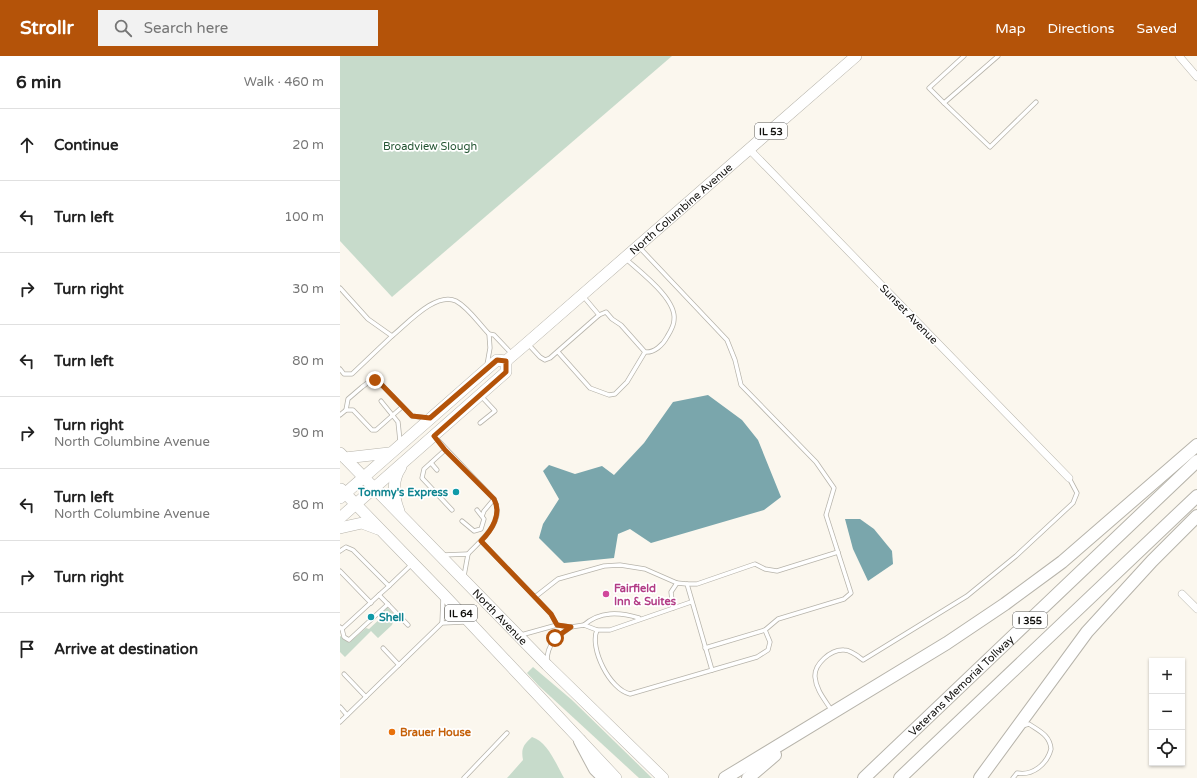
<!DOCTYPE html>
<html lang="en">
<head>
<meta charset="utf-8">
<style>
	body { margin:0; font-family:"Varela Round",sans-serif; background:#f2f2f2; color:#222 }
	.controls { position:absolute; right:12px; bottom:12px; display:grid; overflow:hidden; border-radius:0px; box-shadow:0 1px 3px #0004 }
	.controls button { width:36px; height:36px; display:grid; place-items:center; padding:0; border:0; border-bottom:1px solid #e0e0e0; background:#fff; color:#222; font:20px sans-serif }
	.stop { position:absolute; width:12px; height:12px; margin:-9px; border:3px solid #b45309; border-radius:50%; background:#fff }
	.stop.end { background:#b45309; border-color:#fff; box-shadow:0 1px 4px #0008 }
	.list { margin:0; padding:0; list-style:none }
	h2 { display:flex; justify-content:space-between; align-items:center; height:52px; margin:0; padding:0 16px; font-size:17px }
	h2 small { font-size:13px; font-weight:400; color:#767676 }
	.list li { display:grid; grid-template-columns:26px 1fr auto; gap:12px; align-items:center; box-sizing:border-box; height:72px; padding:0 16px; border-top:1px solid #e0e0e0 }
	.list b { display:block; font-size:15px; white-space:nowrap }
	.list p { margin:0; font-size:13px; white-space:nowrap; color:#767676 }
	.list em { font-size:13px; font-style:normal; color:#767676 }
	.icon { flex:none; width:22px; height:22px; fill:none; stroke:currentColor; stroke-width:2; stroke-linecap:round; stroke-linejoin:round }
	.map { position:relative; flex:none; width:857px; height:722px; overflow:hidden }
	header { display:flex; align-items:center; gap:24px; box-sizing:border-box; height:56px; padding:0 20px; background:#b45309; color:#fff }
	header strong { font-size:19px }
	nav { display:flex; gap:22px; margin-inline-start:auto; font-size:14px }
	.search { width:280px; height:36px; background:#f2f2f2; display:flex; align-items:center; gap:10px; box-sizing:border-box; padding:0 14px; border-radius:0px; color:#767676; font-size:15px }
	main { display:flex }
	aside { flex:1; background:#fff }
	.map>svg:first-child { display:block }
	.green { fill:#c7dbcb }
	.water { fill:#7aa6ac }
	.lines { fill:none; stroke-linecap:round; stroke-linejoin:round }
	.lane-casing { stroke:#b7b4ab; stroke-width:5 }
	.street-casing { stroke:#b7b4ab; stroke-width:8 }
	.primary-casing { stroke:#b7b4ab; stroke-width:12 }
	.highway-casing { stroke:#b7b4ab; stroke-width:14 }
	.lane { stroke:#fff; stroke-width:3.5 }
	.street { stroke:#fff; stroke-width:7 }
	.primary { stroke:#fff; stroke-width:11 }
	.highway { stroke:#fff; stroke-width:12 }
	.route { stroke:#b45309; stroke-width:5 }
	.culture-dot { fill:#0f9aa8; stroke:#fff; stroke-width:1.5 }
	.hotel-dot { fill:#d1479c; stroke:#fff; stroke-width:1.5 }
	.food-dot { fill:#e8710a; stroke:#fff; stroke-width:1.5 }
	.labels { text-anchor:middle; stroke-width:3.5; stroke-linejoin:round; paint-order:stroke }
	.shield { fill:#fff; stroke:#595856; stroke-width:1 }
	.shield-label { font-size:10px; font-weight:bold; fill:#12110e }
	.park-label { font-size:11px; fill:#245533; stroke:#fff }
	.street-label { font-size:11px; fill:#12110e; stroke:#fff }
	.culture-label { font-size:11px; font-weight:bold; fill:#0d838f; stroke:#fff; text-anchor:end }
	.hotel-label { font-size:11px; font-weight:bold; fill:#b23c85; stroke:#fff; text-anchor:start }
	.food-label { font-size:11px; font-weight:bold; fill:#c56008; stroke:#fff; text-anchor:start }
</style>
</head>
<body>
<header>
<strong>Strollr</strong>
<div class="search"><svg class="icon" aria-label="search" viewBox="0 0 24 24"><circle cx="10" cy="10" r="6"/><path d="M15 15l6 6"/></svg>Search here</div>
<nav><a>Map</a><a>Directions</a><a>Saved</a></nav>
</header>
<main>
<aside>
<h2>6 min<small>Walk · 460 m</small></h2>
<ul class="list">
<li><svg class="icon" aria-label="ahead" viewBox="0 0 24 24"><path d="M12 20V5M6 11l6-6 6 6"/></svg><div><b>Continue</b></div><em>20 m</em></li>
<li><svg class="icon" aria-label="left" viewBox="0 0 24 24"><path d="M17 20v-9H6M10 6l-5 5 5 5"/></svg><div><b>Turn left</b></div><em>100 m</em></li>
<li><svg class="icon" aria-label="right" viewBox="0 0 24 24"><path d="M7 20v-9h11M14 6l5 5-5 5"/></svg><div><b>Turn right</b></div><em>30 m</em></li>
<li><svg class="icon" aria-label="left" viewBox="0 0 24 24"><path d="M17 20v-9H6M10 6l-5 5 5 5"/></svg><div><b>Turn left</b></div><em>80 m</em></li>
<li><svg class="icon" aria-label="right" viewBox="0 0 24 24"><path d="M7 20v-9h11M14 6l5 5-5 5"/></svg><div><b>Turn right</b><p>North Columbine Avenue</p></div><em>90 m</em></li>
<li><svg class="icon" aria-label="left" viewBox="0 0 24 24"><path d="M17 20v-9H6M10 6l-5 5 5 5"/></svg><div><b>Turn left</b><p>North Columbine Avenue</p></div><em>80 m</em></li>
<li><svg class="icon" aria-label="right" viewBox="0 0 24 24"><path d="M7 20v-9h11M14 6l5 5-5 5"/></svg><div><b>Turn right</b></div><em>60 m</em></li>
<li><svg class="icon" aria-label="arrive" viewBox="0 0 24 24"><path d="M6 21V4h12l-3 4 3 4H6"/></svg><div><b>Arrive at destination</b></div></li>
</ul>
</aside>
<div class="map">
<svg width="857" height="722" viewBox="0 0 857 722">
	<rect width="100%" height="100%" fill="#fbf7ee"/>
	<!-- green -->
	<g class="green">
		<polygon points="0,0 332,0 52,241 0,185"/>
		<polygon points="47,551 55,560 52,569 38,582 31,575 5,601 0,596 0,580 10,586 26,572 29,573 43,560 41,557"/>
		<polygon points="193,611 232,644 312,722 299,722 199,630 187,617"/>
		<path d="M192 681C208 686 216 708 224 722H167L183 704C181 693 183 689 192 681Z"/>
	</g>
	<!-- water -->
	<g class="water">
		<polygon points="368,339 402,364 418,384 441,441 424,454 311,487 290,473 278,478 274,502 224,507 199,482 203,468 219,443 203,415 209,409 235,418 262,410 274,419 304,387 333,346"/>
		<polygon points="505,463 520,463 534,473 552,495 553,508 528,525 513,493"/>
	</g>
	<g class="lines">
		<defs>
			<g id="lane">
				<polyline points="658,0 604,47 650,91 696,46"/>
				<polyline points="604,47 589,32 624,0"/>
				<polyline points="299,191 387,284 395,304 401,329 476,406 494,432 486,459 511,537 504,543 438,563 425,574 365,592"/>
				<path d="M0 232 28 263 52 280C67 268 96 235 116 245 129 252 139 268 149 278L154 279 172 298"/>
				<polyline points="243,240 259,259"/>
				<path d="M188 288 200 301 205 304 210 302 259 259 266 256 272 263 281 269 305 296C314 297 323 289 327 281 330 276 334 270 334 264 337 243 300 216 286 203"/>
				<polyline points="218,296 250,332 269,339 275,338 287,326 305,296"/>
				<polyline points="147,309 150,292 149,278"/>
				<polyline points="0,313 4,318 12,318 52,280"/>
				<polyline points="41,345 58,366 60,385"/>
				<polyline points="6,354 8,343 22,331 30,325 35,324 40,327 72,360 87,362"/>
				<polyline points="0,359 6,354 13,354 32,374 36,374 62,351"/>
				<polyline points="140,367 155,355 141,340"/>
				<path d="M94 380 154 443C166 465 142 483 128 498"/>
				<polyline points="105,394 84,413 82,422 112,454"/>
				<polyline points="91,407 97,414"/>
				<polyline points="142,460 144,455 154,443"/>
				<polyline points="122,465 134,475 141,473 144,463 137,454"/>
				<polyline points="141,485 195,541 218,523 264,510 280,509 305,513 337,527"/>
				<polyline points="0,495 6,491 13,494 49,530 39,539"/>
				<polyline points="103,499 128,498 124,520"/>
				<polyline points="0,515 31,547"/>
				<polyline points="347,528 357,528 415,508 425,513 437,515 498,496"/>
				<polyline points="49,530 72,508"/>
				<polyline points="195,541 211,558 217,569"/>
				<polyline points="333,552 331,536 337,527 347,528 372,614"/>
				<polyline points="102,567 103,542"/>
				<path d="M244 569C260 555 279 556 299 562"/>
				<polyline points="0,571 2,573 39,539 68,569"/>
				<polyline points="2,573 4,581 9,584 48,548"/>
				<path d="M257 574C249 592 270 634 290 638L417 601 428 594 430 586 425 574"/>
				<polyline points="181,579 217,569 231,571 244,569 257,574 270,574 351,546"/>
				<polyline points="43,592 59,609"/>
				<path d="M207 605C207 587 218 580 231 571"/>
				<polyline points="4,618 26,641"/>
				<polyline points="0,651 7,659"/>
				<path d="M492 655C485 644 476 634 475 621 474 608 491 593 504 594 511 594 518 600 523 604L627 540 676 500 733 447 737 437 729 422"/>
				<polyline points="0,666 102,567 125,566"/>
				<polyline points="124,722 167,677"/>
				<path d="M673 722 677 717C693 720 707 708 711 693 710 679 699 675 689 668L682 670"/>
			</g>
			<g id="street">
				<polyline points="839,0 857,21"/>
				<polyline points="410,94 729,422"/>
				<polyline points="842,538 857,553"/>
			</g>
			<g id="primary">
				<path id="s1" d="M0 397 207 609 323 722"/>
				<polyline points="5,402 49,397"/>
				<polyline points="1,433 103,538 276,722"/>
				<path id="s2" d="M0 442 157 304 166 305 187 287 516 0"/>
				<path d="M59 455C53 440 52 424 61 411"/>
				<polyline points="0,462 166,316 166,305"/>
				<polyline points="0,472 22,467 38,473"/>
			</g>
			<g id="highway">
				<polyline points="240,685 255,713 264,722"/>
				<polyline points="385,722 607,587 665,548 722,506 857,389"/>
				<polyline points="408,722 435,699"/>
				<path id="s3" d="M524 722 857 405"/>
				<polyline points="560,722 857,440"/>
				<polyline points="640,722 747,576 812,505 857,460"/>
			</g>
		</defs>
		<!-- lane casing -->
		<use href="#lane" class="lane-casing"/>
		<!-- street casing -->
		<use href="#street" class="street-casing"/>
		<!-- primary casing -->
		<use href="#primary" class="primary-casing"/>
		<!-- highway casing -->
		<use href="#highway" class="highway-casing"/>
		<!-- lane -->
		<use href="#lane" class="lane"/>
		<!-- street -->
		<use href="#street" class="street"/>
		<!-- primary -->
		<use href="#primary" class="primary"/>
		<!-- highway -->
		<use href="#highway" class="highway"/>
	</g>
	<g class="lines">
		<!-- route -->
		<path class="route" d="M35 324 40 327 72 360 90 362 157 304 166 305V316L94 380 105 394 154 443C162 458 152 474 141 485L211 558 217 569 231 571 215 582"/>
	</g>
	<!-- markers -->
	<g class="culture-dot">
		<circle cx="116" cy="436" r="4"/>
		<circle cx="31" cy="561" r="4"/>
	</g>
	<circle class="hotel-dot" cx="266" cy="538" r="4"/>
	<circle class="food-dot" cx="52" cy="676" r="4"/>
	<g class="labels">
		<!-- shield labels -->
		<g class="shield">
			<rect x="415" y="67" width="32" height="16" rx="3"/>
			<rect x="105" y="549" width="32" height="16" rx="3"/>
			<rect x="673" y="556" width="34" height="16" rx="3"/>
		</g>
		<g class="shield-label">
			<text x="431" y="79">IL 53</text>
			<text x="121" y="561">IL 64</text>
			<text x="690" y="568">I 355</text>
		</g>
		<!-- park labels -->
		<g class="park-label">
			<text x="90" y="94">Broadview Slough</text>
		</g>
		<!-- street labels -->
		<g class="street-label">
			<text dy="4" stroke="none"><textPath href="#s2" startOffset="450">North Columbine Avenue</textPath></text>
			<text transform="translate(569 258) rotate(46)" y="4">Sunset Avenue</text>
			<text dy="4" stroke="none"><textPath href="#s1" startOffset="229">North Avenue</textPath></text>
			<text dy="4" stroke="none"><textPath href="#s3" startOffset="134">Veterans Memorial Tollway</textPath></text>
		</g>
		<!-- culture labels -->
		<g class="culture-label">
			<text x="108" y="440">Tommy's Express</text>
			<text x="39" y="565" text-anchor="start">Shell</text>
		</g>
		<!-- hotel labels -->
		<g class="hotel-label">
			<text x="274" y="536">Fairfield<tspan x="274" dy="13">Inn &amp; Suites</tspan></text>
		</g>
		<!-- food labels -->
		<g class="food-label">
			<text x="60" y="680">Brauer House</text>
		</g>
	</g>
</svg>
<div class="controls">
<button>+</button>
<button>−</button>
<button><svg class="icon" aria-label="locate" viewBox="0 0 24 24"><circle cx="12" cy="12" r="6"/><path d="M12 2v4M12 18v4M2 12h4M18 12h4"/></svg></button>
</div>
<div class="stop" style="left:215px;top:582px"></div>
<div class="stop end" style="left:35px;top:324px"></div>
</div>
</main>
</body>
</html>
